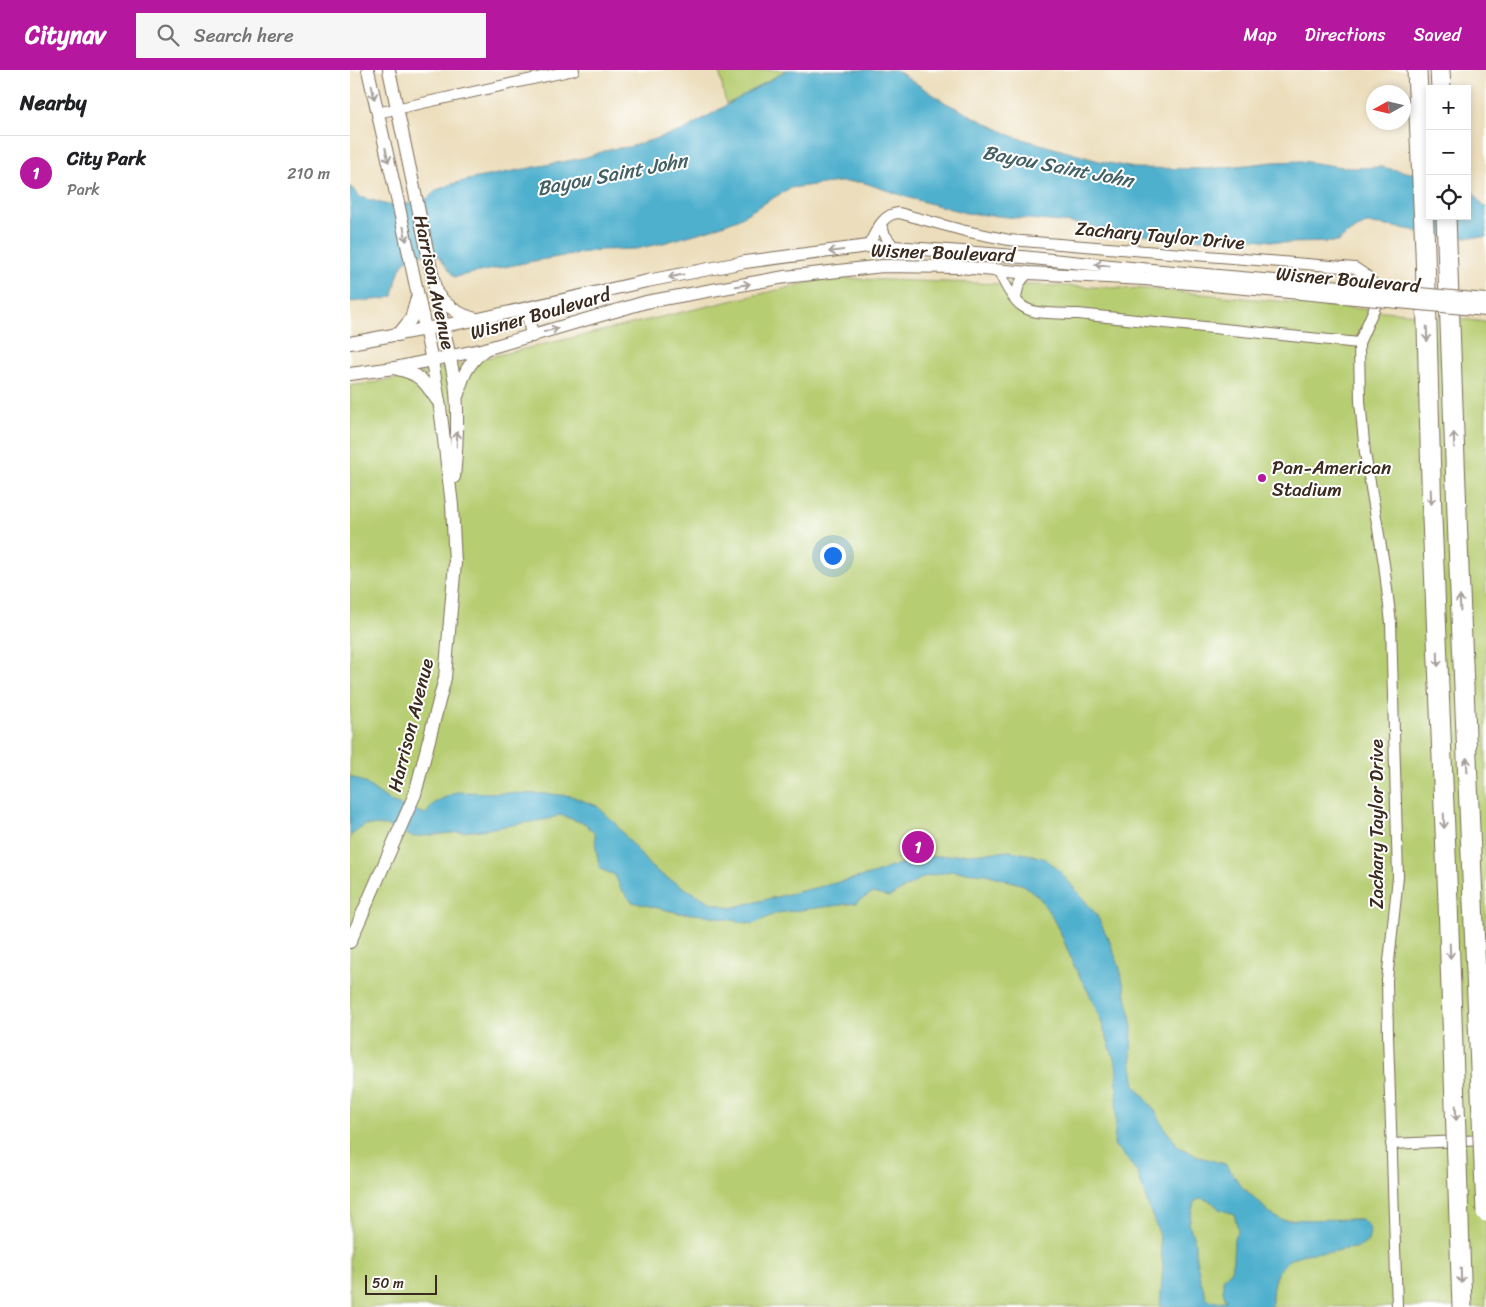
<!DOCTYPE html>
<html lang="en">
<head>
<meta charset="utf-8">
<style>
	body { margin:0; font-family:Sriracha,sans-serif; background:#f6f6f6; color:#202124 }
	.controls { position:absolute; right:15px; top:15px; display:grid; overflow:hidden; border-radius:0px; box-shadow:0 2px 8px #0003 }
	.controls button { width:45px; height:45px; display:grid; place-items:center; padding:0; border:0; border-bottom:1px solid #e0e0e0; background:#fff; color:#202124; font:25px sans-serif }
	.compass { position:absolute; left:1016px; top:15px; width:45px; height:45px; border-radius:50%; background:#fff; box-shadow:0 2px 8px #0003; rotate:262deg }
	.scale { position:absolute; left:15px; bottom:12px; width:72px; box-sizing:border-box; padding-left:5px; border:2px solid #3b2a1e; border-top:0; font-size:14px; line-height:18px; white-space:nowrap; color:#3b2a1e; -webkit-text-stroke:4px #fff; paint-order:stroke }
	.you { position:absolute; left:482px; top:485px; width:18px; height:18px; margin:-12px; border:4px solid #fff; border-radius:50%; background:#1a73e8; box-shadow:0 0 0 8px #1a73e833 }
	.badge { display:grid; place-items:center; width:32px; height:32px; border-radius:50%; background:#b5179e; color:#fff; font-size:16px; font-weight:700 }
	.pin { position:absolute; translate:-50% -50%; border:2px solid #fff; box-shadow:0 1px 5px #0006 }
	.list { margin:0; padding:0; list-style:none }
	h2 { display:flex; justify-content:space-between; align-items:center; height:65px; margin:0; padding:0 20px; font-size:21px }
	h2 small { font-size:16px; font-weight:400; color:#757577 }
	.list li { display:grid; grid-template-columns:32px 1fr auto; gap:15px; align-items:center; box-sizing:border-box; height:75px; padding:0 20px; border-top:1px solid #e0e0e0 }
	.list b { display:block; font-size:19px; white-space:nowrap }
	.list p { margin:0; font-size:16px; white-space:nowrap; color:#757577 }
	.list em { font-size:16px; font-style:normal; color:#757577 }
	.icon { flex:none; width:28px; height:28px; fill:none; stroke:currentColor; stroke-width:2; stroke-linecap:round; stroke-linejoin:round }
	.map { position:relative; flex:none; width:1136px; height:1237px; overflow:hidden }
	header { display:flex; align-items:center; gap:30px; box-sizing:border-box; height:70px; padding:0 25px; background:#b5179e; color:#fff }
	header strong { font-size:24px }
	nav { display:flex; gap:28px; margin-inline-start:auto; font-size:18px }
	.search { width:350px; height:45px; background:#f6f6f6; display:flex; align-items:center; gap:12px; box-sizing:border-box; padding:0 18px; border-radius:0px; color:#757577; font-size:19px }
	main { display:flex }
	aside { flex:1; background:#fff }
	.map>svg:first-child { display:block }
	.green { fill:#b7cd72; stroke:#797c48 }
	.water { fill:#4fb0ce; stroke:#456d76; fill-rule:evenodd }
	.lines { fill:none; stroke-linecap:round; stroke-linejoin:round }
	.minor-casing { stroke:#796955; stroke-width:12 }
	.tertiary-casing { stroke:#796955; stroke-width:14 }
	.motorway-casing { stroke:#796955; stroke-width:21 }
	.minor { stroke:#fff; stroke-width:10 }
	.tertiary { stroke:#fff; stroke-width:12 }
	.motorway { stroke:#fff; stroke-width:19 }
	.tertiary-bridge-casing { stroke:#796955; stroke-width:14; stroke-linecap:butt }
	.motorway-bridge-casing { stroke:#796955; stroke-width:21; stroke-linecap:butt }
	.tertiary-bridge { stroke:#fff; stroke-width:12 }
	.motorway-bridge { stroke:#fff; stroke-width:19 }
	.oneway { stroke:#a79f9a }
	.poi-dot { fill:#b5179e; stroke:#fff; stroke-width:2 }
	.labels { text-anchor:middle; stroke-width:4; stroke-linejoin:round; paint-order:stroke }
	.street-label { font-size:19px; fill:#3b2a1e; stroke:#fff }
	.poi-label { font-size:19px; fill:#3b2a1e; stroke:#fff; text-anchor:start }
	.water-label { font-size:20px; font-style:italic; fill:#436064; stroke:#fff }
</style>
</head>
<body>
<header>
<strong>Citynav</strong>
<div class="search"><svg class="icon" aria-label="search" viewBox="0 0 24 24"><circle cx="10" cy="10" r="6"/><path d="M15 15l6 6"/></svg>Search here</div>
<nav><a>Map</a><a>Directions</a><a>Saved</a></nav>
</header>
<main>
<aside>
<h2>Nearby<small></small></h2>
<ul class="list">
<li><span class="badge">1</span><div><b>City Park</b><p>Park</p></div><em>210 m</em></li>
</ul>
</aside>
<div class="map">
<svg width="1136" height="1237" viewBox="0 0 1136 1237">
	<rect width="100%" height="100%" fill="#fff"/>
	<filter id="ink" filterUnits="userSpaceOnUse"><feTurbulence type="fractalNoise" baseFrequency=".02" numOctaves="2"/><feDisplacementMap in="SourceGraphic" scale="10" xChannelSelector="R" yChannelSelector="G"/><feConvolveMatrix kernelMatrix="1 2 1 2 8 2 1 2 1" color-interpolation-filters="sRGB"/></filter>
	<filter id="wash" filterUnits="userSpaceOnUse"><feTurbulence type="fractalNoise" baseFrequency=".0096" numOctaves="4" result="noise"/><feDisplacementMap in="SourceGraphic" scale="20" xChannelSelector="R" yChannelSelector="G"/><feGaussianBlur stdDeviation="1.12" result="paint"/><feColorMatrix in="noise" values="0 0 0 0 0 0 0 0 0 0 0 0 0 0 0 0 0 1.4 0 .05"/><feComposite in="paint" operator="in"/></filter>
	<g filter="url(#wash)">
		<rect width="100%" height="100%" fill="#ecdebc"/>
		<!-- green -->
		<g class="green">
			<polygon points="369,0 437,0 388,29 376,34"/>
			<polygon points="479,208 797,219 1087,246 1136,252 1136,1237 0,1237 0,316 41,310"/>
		</g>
		<!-- water -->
		<g class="water">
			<path d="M437 0H546L596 33 662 66 749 91 784 98 859 99 923 92 951 91 1000 98 1031 97 1061 103H1073L1080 146H1117V114L1134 137H1136V167H1096L1076 165 1063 160 1031 155 1016 154 1000 162 987 172 937 173 904 169H842L770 162 721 153 616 143 563 129 512 112H489L440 118 388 149 359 160 313 173 286 179 249 180 184 191 104 207 89 186C52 179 50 194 43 226L34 229 0 232V116L10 127 38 135 67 133 78 128 87 120 102 114 127 108 233 88 261 79 279 77 334 60Z"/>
			<path d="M0 706 15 713 43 733 76 744 84 733 106 722 200 724 221 726 247 736 263 751 300 796 315 807 360 832 380 838 523 804 549 794 575 787 660 781 682 785 696 789 708 799 746 844 759 870 770 899 782 952 781 989 785 1015 806 1042 815 1059 829 1077 849 1087 875 1094 892 1117 908 1131 919 1143 932 1150 1011 1149C1021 1157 1021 1159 1018 1171 1008 1179 1009 1177 997 1179 992 1179 987 1181 982 1182 976 1182 969 1182 963 1183 929 1186 921 1206 922 1237H810L813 1196 809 1163 799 1138 788 1104 777 1089 764 1075 766 1048 767 997 751 951 741 927 725 898 711 864 701 845 689 827 674 815 636 804 601 801 574 807 539 827 522 823 506 833 427 843 403 854 355 845 330 843 282 832 271 819 265 805 250 799 246 779 245 764 236 754 210 745 199 749 131 760 63 767 38 756 15 755 0 766ZM851 1128 862 1132 869 1139 884 1144 888 1159 884 1169 883 1189 881 1200 873 1209V1220L876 1231 865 1232 857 1229 850 1208 845 1183V1172L839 1154 844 1132Z"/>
		</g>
	</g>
	<g filter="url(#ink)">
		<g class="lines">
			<defs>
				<g id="minor">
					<polyline points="27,43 224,0"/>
					<polyline points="531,155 535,165 544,177"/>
					<path d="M518 176C525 164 532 143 549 143L615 161 659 170 1005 198 1017 206 1027 218 1028 230 1009 273 1010 331 1015 383 1034 494 1041 553 1048 807 1037 910 1038 966 1047 1237"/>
					<path d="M649 201C654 213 663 233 677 239 690 245 713 243 728 244L1009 273"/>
					<path d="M666 230C667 219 669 210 679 203"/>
					<polyline points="1041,1074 1135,1070"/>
				</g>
				<g id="tertiary">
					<path d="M39 0 105 312C109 344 107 376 104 407"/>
					<path d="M87 224C98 237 109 245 126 249"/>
					<polyline points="177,239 182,266"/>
					<polyline points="48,265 61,249 67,228"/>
					<polyline points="0,273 129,249 297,211 395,192 518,176 544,177 653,185 801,200"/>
					<path d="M47 299C70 304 75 312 87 330"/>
					<polyline points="0,304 44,298 135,279 296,232 435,207 533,196 609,197 679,203 795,209"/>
					<path d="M108 324C113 304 118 294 134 280"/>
					<polyline points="0,872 65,724 95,608 105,493 102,435 90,337 82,291 47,128 18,0"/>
				</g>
				<g id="motorway">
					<polyline points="1067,0 1075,180 1082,448 1098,832"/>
					<polyline points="1090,0 1091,19"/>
					<polyline points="1096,146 1109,498 1123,831"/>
				</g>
			</defs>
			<!-- minor casing -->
			<use href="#minor" class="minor-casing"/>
			<!-- tertiary casing -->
			<use href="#tertiary" class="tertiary-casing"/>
			<!-- motorway casing -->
			<use href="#motorway" class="motorway-casing"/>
			<!-- minor -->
			<use href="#minor" class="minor"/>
			<!-- tertiary -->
			<use href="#tertiary" class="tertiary"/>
			<!-- motorway -->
			<use href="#motorway" class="motorway"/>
			<defs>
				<g id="tertiary-bridge">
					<polyline points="801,200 1136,230"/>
					<polyline points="795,209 1136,240"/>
				</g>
				<g id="motorway-bridge">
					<polyline points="1123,831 1136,1142"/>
					<polyline points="1098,832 1112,1237"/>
				</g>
			</defs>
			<!-- tertiary-bridge casing -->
			<use href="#tertiary-bridge" class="tertiary-bridge-casing"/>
			<!-- motorway-bridge casing -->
			<use href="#motorway-bridge" class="motorway-bridge-casing"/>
			<!-- tertiary-bridge -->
			<use href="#tertiary-bridge" class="tertiary-bridge"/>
			<!-- motorway-bridge -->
			<use href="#motorway-bridge" class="motorway-bridge"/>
		</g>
		<!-- one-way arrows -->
		<defs><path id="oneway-shaft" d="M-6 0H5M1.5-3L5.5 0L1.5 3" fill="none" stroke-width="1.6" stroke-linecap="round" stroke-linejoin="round" transform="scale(1.25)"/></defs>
		<g class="oneway">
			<use href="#oneway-shaft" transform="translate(23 22) rotate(79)"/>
			<use href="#oneway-shaft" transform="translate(37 85) rotate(77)"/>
			<use href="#oneway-shaft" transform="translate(55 164) rotate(78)"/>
			<use href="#oneway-shaft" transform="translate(486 181) rotate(173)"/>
			<use href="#oneway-shaft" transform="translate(752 195) rotate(-174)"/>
			<use href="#oneway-shaft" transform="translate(326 206) rotate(169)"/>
			<use href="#oneway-shaft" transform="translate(393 215) rotate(-10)"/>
			<use href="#oneway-shaft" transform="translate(201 260) rotate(-16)"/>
			<use href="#oneway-shaft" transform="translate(1077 264) rotate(88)"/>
			<use href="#oneway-shaft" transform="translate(107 369) rotate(-88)"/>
			<use href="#oneway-shaft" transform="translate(1104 370) rotate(-92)"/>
			<use href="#oneway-shaft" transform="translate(1081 427) rotate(88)"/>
			<use href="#oneway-shaft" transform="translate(1110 533) rotate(-93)"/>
			<use href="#oneway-shaft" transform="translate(1088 589) rotate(88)"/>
			<use href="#oneway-shaft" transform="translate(1117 695) rotate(-93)"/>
			<use href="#oneway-shaft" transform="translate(1094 751) rotate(88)"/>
			<use href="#oneway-shaft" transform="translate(1100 881) rotate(88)"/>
			<use href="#oneway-shaft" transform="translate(1106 1043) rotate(88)"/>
			<use href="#oneway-shaft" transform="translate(1111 1206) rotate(88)"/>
		</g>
	</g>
	<!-- markers -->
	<circle class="poi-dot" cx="912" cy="408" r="5"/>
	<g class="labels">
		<!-- street labels -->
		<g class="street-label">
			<text transform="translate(810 165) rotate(5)" y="7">Zachary Taylor Drive</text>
			<text transform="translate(593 182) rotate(2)" y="7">Wisner Boulevard</text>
			<text transform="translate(998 209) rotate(5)" y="7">Wisner Boulevard</text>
			<text transform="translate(85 212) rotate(78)" y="7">Harrison Avenue</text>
			<text transform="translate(190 243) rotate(-16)" y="7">Wisner Boulevard</text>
			<text transform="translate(60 655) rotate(-76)" y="7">Harrison Avenue</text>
			<text transform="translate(1026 754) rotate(-90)" y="7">Zachary Taylor Drive</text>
		</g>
		<!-- poi labels -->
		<g class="poi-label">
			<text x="922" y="404">Pan-American<tspan x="922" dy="22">Stadium</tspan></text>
		</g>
		<!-- water labels -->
		<g class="water-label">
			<text transform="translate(708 96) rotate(11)" y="7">Bayou Saint John</text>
			<text transform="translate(262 104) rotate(-11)" y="7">Bayou Saint John</text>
		</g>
	</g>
</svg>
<div class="controls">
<button>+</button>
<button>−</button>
<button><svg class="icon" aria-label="locate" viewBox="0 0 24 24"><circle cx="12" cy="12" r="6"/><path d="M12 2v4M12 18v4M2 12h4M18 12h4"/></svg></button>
</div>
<svg class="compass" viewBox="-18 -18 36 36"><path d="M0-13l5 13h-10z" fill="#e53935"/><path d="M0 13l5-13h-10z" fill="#757577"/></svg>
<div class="scale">50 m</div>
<div class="you"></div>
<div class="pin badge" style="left:568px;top:777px">1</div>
</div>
</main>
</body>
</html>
